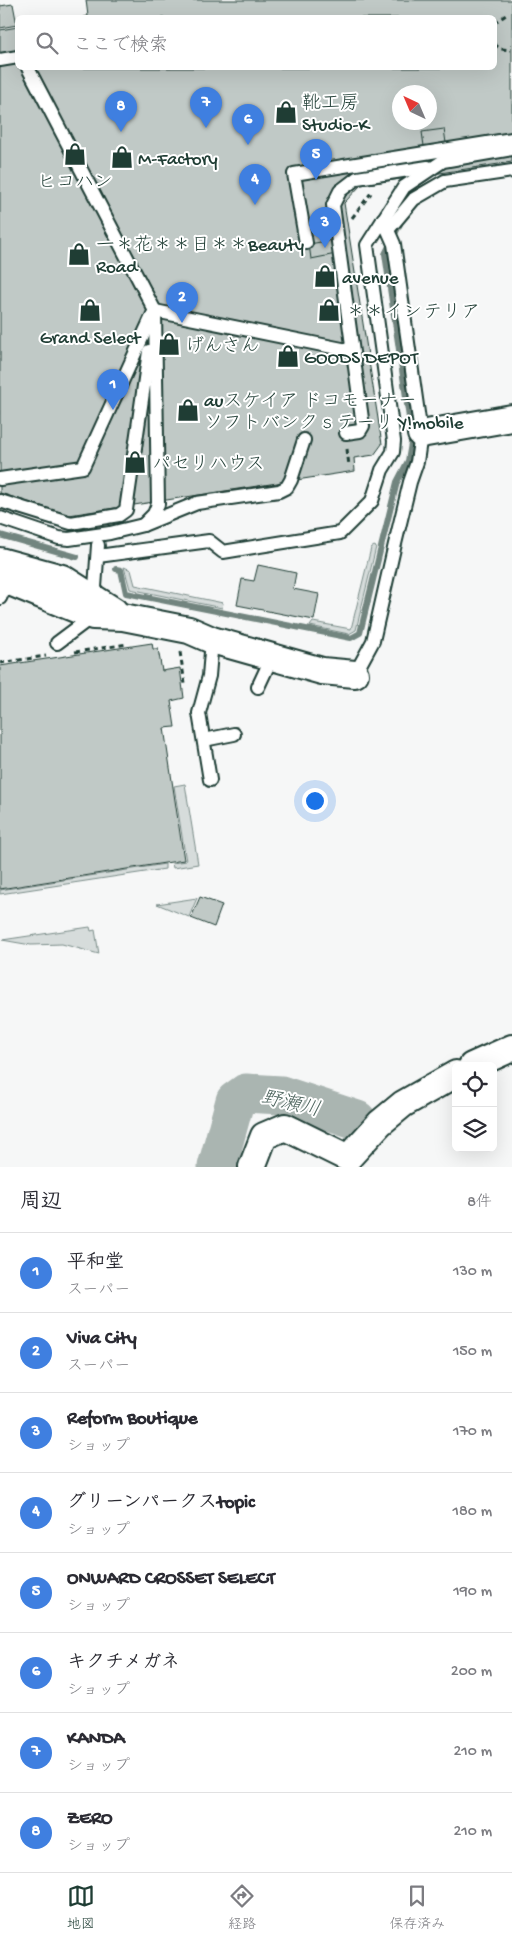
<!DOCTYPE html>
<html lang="ja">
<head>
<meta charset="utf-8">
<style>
	body { margin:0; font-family:"Gochi Hand","Klee One",sans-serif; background:#f7f7f7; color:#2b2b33 }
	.controls { position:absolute; right:15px; bottom:15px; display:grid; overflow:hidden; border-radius:8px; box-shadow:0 5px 20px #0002 }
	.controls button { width:45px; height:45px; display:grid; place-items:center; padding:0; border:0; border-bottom:1px solid #e1e1e2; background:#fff; color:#2b2b33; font:25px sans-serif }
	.compass { position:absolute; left:392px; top:85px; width:45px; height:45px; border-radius:50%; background:#fff; box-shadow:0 5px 20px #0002; rotate:316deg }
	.you { position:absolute; left:314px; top:800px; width:18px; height:18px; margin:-12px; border:4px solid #fff; border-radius:50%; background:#1a73e8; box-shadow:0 0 0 8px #1a73e833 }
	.badge { display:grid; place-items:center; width:32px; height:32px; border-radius:50%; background:#1f3d34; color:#fff; font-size:16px; font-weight:700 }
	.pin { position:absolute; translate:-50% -41px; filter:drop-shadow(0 1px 2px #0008) }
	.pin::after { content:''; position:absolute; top:26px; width:18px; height:15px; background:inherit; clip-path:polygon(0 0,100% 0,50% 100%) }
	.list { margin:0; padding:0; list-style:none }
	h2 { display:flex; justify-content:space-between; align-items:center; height:65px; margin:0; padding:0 20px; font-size:21px }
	h2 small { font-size:16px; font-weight:400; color:#7c7c81 }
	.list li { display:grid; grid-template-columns:32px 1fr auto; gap:15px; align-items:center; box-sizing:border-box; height:80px; padding:0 20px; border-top:1px solid #e1e1e2 }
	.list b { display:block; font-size:19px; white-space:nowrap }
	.list p { margin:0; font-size:16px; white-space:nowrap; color:#7c7c81 }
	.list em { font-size:16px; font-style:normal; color:#7c7c81 }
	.icon { flex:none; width:28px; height:28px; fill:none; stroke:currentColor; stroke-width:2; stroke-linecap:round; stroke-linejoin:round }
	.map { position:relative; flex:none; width:512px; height:1167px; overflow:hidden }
	.search { position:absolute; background:#fff; box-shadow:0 5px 20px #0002; left:15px; right:15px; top:15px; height:55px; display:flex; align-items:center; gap:12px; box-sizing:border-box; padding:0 18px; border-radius:8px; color:#7c7c81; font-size:19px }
	.sheet { height:705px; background:#fff }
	nav { display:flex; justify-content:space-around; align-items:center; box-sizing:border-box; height:70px; border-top:1px solid #e1e1e2; background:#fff; font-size:14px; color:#7c7c81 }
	nav a { display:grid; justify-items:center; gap:2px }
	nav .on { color:#1f3d34 }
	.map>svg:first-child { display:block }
	.green { fill:#d6dcdb; stroke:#7a8c88 }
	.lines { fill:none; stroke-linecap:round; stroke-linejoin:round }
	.stream { stroke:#72857f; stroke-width:6 }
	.river { stroke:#aab5b1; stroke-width:39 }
	.building { fill:#c0c9c6; stroke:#1f3d34; fill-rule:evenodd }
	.lane-casing { stroke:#1f3d34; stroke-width:16 }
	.street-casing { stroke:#1f3d34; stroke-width:30 }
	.path { stroke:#1f3d34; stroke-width:3; stroke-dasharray:5 4; stroke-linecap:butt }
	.lane { stroke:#fff; stroke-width:12 }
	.street { stroke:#fff; stroke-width:26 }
	.labels { text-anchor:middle; stroke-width:4; stroke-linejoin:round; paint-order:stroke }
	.poi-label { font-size:19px; fill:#1f3d34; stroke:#fff; text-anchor:start }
	.water-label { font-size:20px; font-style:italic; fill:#49615a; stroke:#fff }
</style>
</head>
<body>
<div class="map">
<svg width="512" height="1167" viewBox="0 0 512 1167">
	<rect width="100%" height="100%" fill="#f6f7f7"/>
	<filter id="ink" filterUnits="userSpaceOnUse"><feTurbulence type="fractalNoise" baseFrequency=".02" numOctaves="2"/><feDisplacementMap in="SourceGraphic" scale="10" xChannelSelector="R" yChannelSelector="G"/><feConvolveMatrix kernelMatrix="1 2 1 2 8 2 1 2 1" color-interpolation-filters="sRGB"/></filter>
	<g filter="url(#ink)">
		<!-- green -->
		<g class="green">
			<polygon points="374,546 376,547 356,630 349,634 310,626 313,622 351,629 371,548"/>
			<polygon points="124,567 131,570 135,585 223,603 222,608 130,589"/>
			<polygon points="185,784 198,864 173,868 172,863 186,861 174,786"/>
			<polygon points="165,864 165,869 0,894 0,890"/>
			<polygon points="197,898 189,917 157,904"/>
			<polygon points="90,927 91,931 95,930 99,954 62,944 31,945 2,940"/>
		</g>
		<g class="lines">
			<!-- stream -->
			<g class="stream">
				<polyline points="0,535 77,557"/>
				<polyline points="116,569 121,570 126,593 351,638 360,633 397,482 408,461 412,438 385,254 400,224"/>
			</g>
			<!-- river -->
			<polyline class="river" points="217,1167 235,1101 246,1093 281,1095 357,1120"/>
		</g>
		<!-- building -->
		<g class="building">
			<path d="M86 0H512V162L361 185 344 203 382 444 374 455 354 458 355 471 69 515 0 493V30L18 27V68H494V18H81L88 16ZM400 92H430V122H400Z"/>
			<polygon points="13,4 17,25 0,28 0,6"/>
			<polygon points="444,129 446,143 424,146 422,132"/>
			<polygon points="339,239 341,253 311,259 309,244"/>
			<polygon points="258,565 296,573 293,589 319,594 314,620 237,605 242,579 254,581"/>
			<polygon points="152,643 153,649 158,649 162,671 180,668 184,698 171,701 175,727 164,728 184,860 0,889 0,666"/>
			<polygon points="200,897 222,905 214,927 191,918"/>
		</g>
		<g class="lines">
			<defs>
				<g id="lane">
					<polyline points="0,60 18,57"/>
					<polyline points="28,68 155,311 158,504 154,514 143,525"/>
					<polyline points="388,230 414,199 445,181 512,171"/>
					<polyline points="306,243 294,174 512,139"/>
					<polyline points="155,311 352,351"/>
					<polyline points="346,433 360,431 363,426 333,205 340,191 357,178 428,167"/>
					<polyline points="0,479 83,467 153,314"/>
					<polyline points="0,501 71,523 119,515 126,510 149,351"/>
					<polyline points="0,518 59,538 69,539 110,533 143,525 197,503 279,491 287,487 291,480 304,440"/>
					<polyline points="98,556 209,541 223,552 340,533 372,501 382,470 393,452 394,441 367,245 404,187 443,161 512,149"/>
					<polyline points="0,598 8,581"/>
					<polyline points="57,643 93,616 98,545"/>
					<polyline points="355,674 373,641 395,544 410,482 417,462 421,434 394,244 383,219"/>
					<polyline points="258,687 272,657"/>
					<polyline points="204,740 234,734"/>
					<polyline points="210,780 199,713 209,676 212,640"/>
				</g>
				<g id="street">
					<polyline points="421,434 512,418"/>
					<polyline points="0,561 62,578 114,611"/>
					<polyline points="0,578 93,616 123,617 189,630 212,640 322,671 355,674"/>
					<polyline points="472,1066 512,1048"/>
					<polyline points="252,1167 264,1136 285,1127 348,1158 380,1123 403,1104 456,1074"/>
				</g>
			</defs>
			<!-- lane casing -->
			<use href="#lane" class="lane-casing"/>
			<!-- street casing -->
			<use href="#street" class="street-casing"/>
			<!-- path -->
			<g class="path">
				<polyline points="494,23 506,15"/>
				<polyline points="494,44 501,49 511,50"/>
				<polyline points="352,218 371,193"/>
				<polyline points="347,449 349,466"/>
				<polyline points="75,652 128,644"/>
				<polyline points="180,652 185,684"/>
				<polyline points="0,663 46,656"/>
			</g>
			<!-- lane -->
			<use href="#lane" class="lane"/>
			<!-- street -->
			<use href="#street" class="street"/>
		</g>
	</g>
	<!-- icons -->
	<defs>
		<symbol id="shop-bare" viewBox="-9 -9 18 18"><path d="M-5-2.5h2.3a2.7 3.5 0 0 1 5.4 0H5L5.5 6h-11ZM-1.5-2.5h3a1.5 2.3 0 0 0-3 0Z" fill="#1f3d34" stroke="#fff" stroke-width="2.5" paint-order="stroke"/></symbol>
	</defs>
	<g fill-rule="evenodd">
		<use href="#shop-bare" x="270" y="96" width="32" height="32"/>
		<use href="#shop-bare" x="59" y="138" width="32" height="32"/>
		<use href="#shop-bare" x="106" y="141" width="32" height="32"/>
		<use href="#shop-bare" x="63" y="238" width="32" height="32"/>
		<use href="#shop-bare" x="309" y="260" width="32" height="32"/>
		<use href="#shop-bare" x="74" y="294" width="32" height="32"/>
		<use href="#shop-bare" x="313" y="294" width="32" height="32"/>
		<use href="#shop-bare" x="153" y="328" width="32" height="32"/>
		<use href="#shop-bare" x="272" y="340" width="32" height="32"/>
		<use href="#shop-bare" x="172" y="394" width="32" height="32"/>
		<use href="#shop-bare" x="119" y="446" width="32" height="32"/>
	</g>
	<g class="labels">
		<!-- poi labels -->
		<g class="poi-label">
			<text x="302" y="108">靴工房<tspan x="302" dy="22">Studio-K</tspan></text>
			<text x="138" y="164">M-Factory</text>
			<text x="75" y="187" text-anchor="middle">ヒコハン</text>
			<text x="96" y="250">一＊花＊＊日＊＊Beauty<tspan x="96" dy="22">Road</tspan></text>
			<text x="342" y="283">avenue</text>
			<text x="346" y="317">＊＊インテリア</text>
			<text x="90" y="343" text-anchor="middle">Grand Select</text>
			<text x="185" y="351">げんさん</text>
			<text x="304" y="363">GOODS DEPOT</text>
			<text x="204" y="406">auスケイア ドコモーナー<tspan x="204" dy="22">ソフトバンクｓテーリ Y!mobile</tspan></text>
			<text x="152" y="469">パセリハウス</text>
		</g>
		<!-- water labels -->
		<g class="water-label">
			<text transform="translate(291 1102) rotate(13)" y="7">野瀬川</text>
		</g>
	</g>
</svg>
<div class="controls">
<button><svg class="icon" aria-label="locate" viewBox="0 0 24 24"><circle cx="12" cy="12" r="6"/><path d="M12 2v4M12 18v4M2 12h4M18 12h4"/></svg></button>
<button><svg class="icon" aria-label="layers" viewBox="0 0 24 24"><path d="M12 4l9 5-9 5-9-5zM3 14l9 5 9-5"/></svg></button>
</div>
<svg class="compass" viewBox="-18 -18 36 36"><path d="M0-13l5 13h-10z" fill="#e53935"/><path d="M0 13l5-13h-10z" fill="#7c7c81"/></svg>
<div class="you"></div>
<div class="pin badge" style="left:113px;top:410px;background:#3f7fe0">1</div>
<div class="pin badge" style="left:182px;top:323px;background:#3f7fe0">2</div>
<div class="pin badge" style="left:325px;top:248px;background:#3f7fe0">3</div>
<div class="pin badge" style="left:255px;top:205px;background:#3f7fe0">4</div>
<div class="pin badge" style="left:316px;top:180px;background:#3f7fe0">5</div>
<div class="pin badge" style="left:248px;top:145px;background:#3f7fe0">6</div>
<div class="pin badge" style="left:206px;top:128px;background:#3f7fe0">7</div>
<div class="pin badge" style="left:121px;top:132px;background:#3f7fe0">8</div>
<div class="search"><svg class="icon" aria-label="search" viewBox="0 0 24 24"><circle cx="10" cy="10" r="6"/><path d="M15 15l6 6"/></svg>ここで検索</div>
</div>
<section class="sheet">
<h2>周辺<small>8件</small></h2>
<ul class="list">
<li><span class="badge" style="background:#3f7fe0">1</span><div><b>平和堂</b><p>スーパー</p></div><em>130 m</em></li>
<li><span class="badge" style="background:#3f7fe0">2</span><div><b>Viva City</b><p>スーパー</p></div><em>150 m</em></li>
<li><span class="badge" style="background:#3f7fe0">3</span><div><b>Reform Boutique</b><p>ショップ</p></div><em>170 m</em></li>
<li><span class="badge" style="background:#3f7fe0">4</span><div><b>グリーンパークスtopic</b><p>ショップ</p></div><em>180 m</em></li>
<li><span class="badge" style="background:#3f7fe0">5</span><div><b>ONWARD CROSSET SELECT</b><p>ショップ</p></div><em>190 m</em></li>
<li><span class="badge" style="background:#3f7fe0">6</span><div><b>キクチメガネ</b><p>ショップ</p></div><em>200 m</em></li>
<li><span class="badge" style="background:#3f7fe0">7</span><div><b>KANDA</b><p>ショップ</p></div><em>210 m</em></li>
<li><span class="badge" style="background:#3f7fe0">8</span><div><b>ZERO</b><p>ショップ</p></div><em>210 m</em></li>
</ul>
</section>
<nav>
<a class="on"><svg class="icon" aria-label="map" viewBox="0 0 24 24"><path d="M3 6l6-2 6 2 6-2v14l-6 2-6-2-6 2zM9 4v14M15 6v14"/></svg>地図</a>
<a><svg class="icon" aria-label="directions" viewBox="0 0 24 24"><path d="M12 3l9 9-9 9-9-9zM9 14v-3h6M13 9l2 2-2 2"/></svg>経路</a>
<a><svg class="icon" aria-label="saved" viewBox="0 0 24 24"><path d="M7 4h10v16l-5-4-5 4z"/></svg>保存済み</a>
</nav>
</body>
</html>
